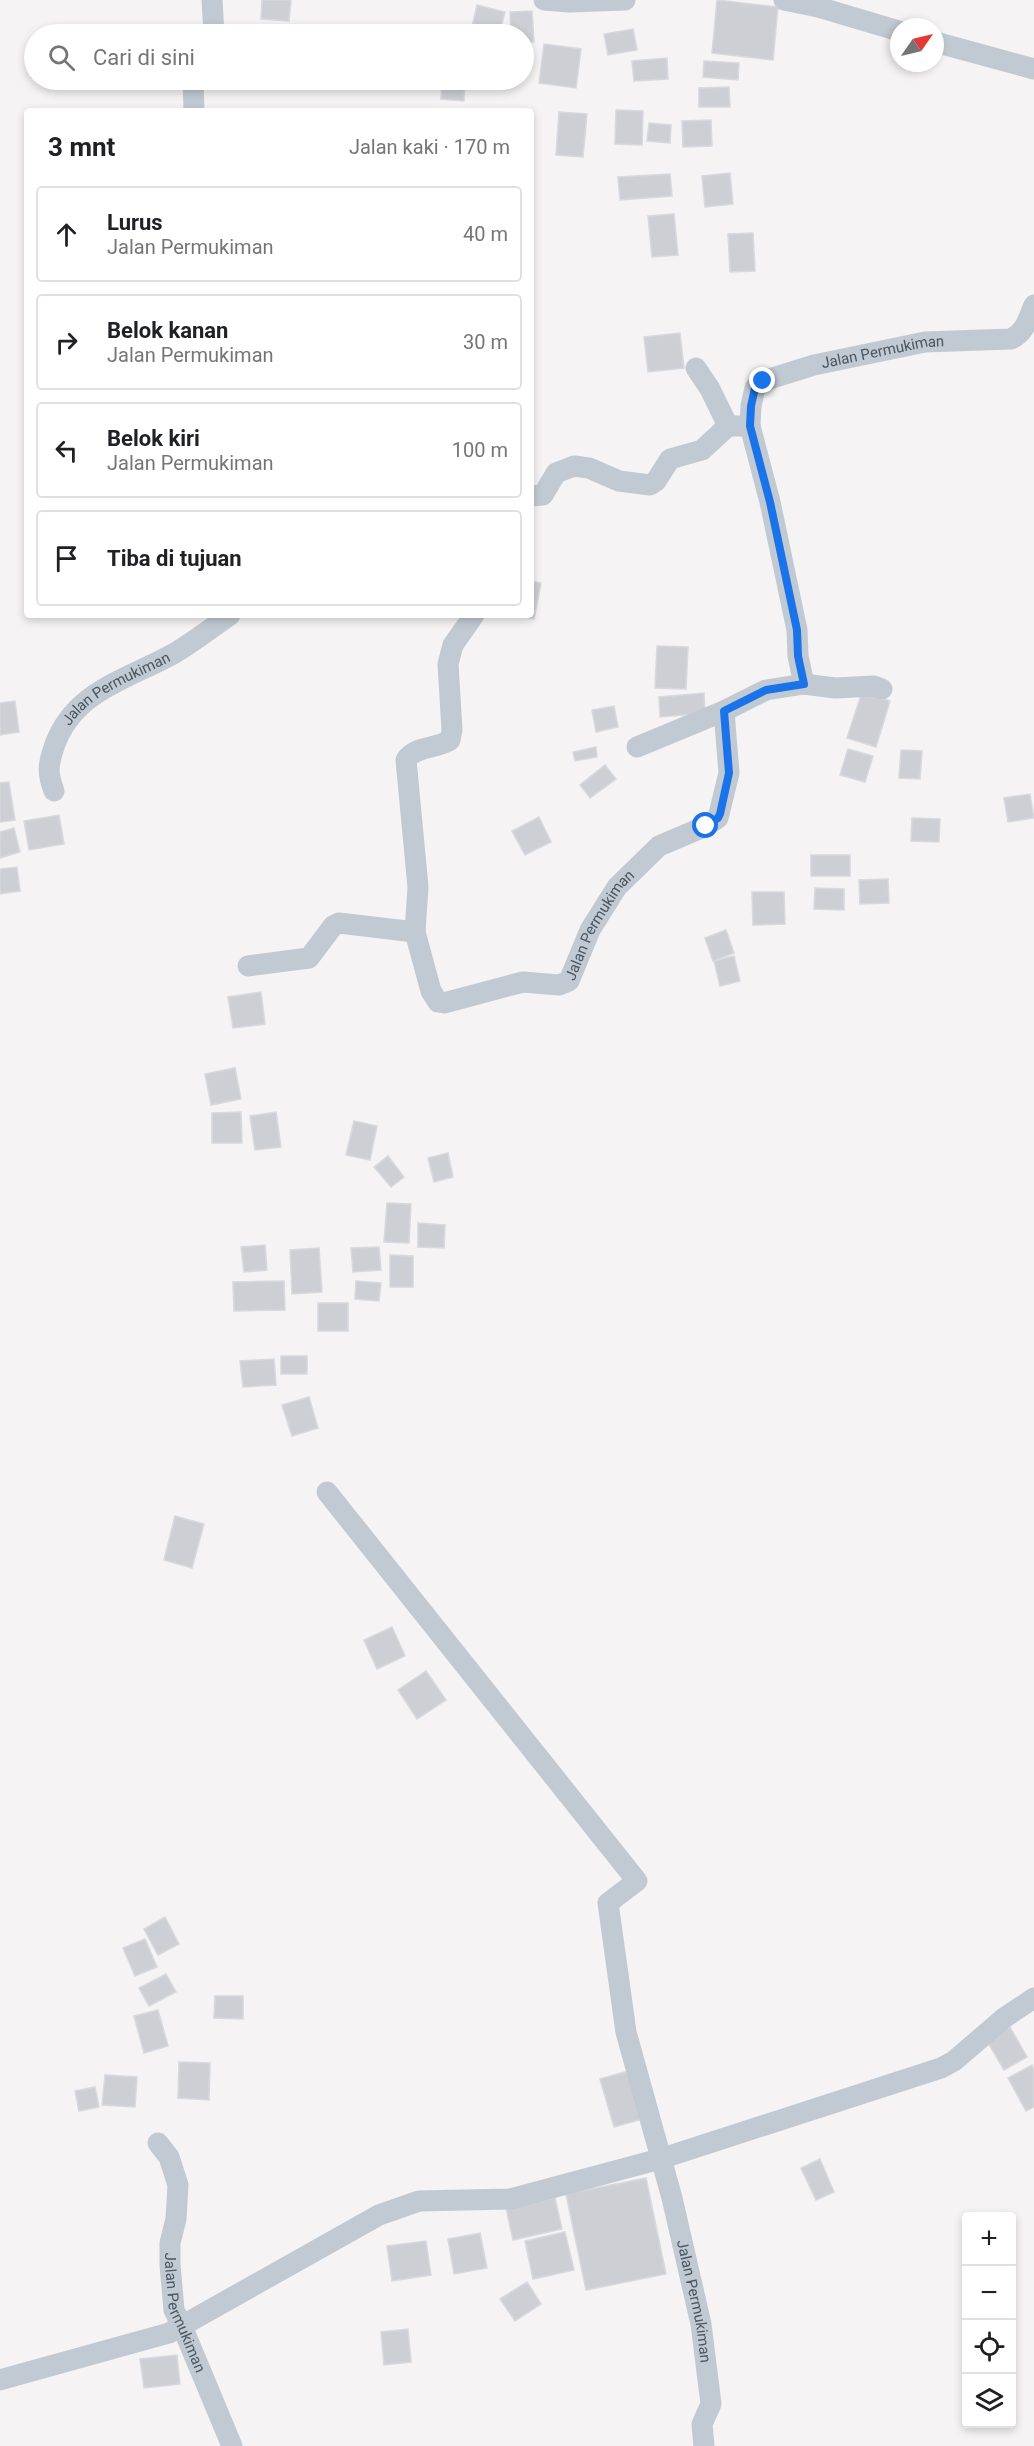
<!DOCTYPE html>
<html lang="id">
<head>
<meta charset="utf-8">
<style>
	body { margin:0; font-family:Roboto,sans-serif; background:#f6f6f6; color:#202124 }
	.controls { position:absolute; right:18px; bottom:18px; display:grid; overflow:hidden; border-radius:6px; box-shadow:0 3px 9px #0003 }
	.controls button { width:54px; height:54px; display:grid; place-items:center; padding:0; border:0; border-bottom:2px solid #e0e0e0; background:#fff; color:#202124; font:30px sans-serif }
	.compass { position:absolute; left:890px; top:18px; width:54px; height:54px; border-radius:50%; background:#fff; box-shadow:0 3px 9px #0003; rotate:56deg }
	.stop { position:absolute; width:18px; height:18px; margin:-14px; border:4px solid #1a73e8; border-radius:50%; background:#fff }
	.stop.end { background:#1a73e8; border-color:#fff; box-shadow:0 2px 6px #0008 }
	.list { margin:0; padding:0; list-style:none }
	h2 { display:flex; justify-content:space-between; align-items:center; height:78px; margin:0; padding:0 24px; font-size:26px }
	h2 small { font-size:20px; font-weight:400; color:#757577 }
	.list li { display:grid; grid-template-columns:39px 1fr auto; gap:18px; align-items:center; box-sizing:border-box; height:96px; margin:0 12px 12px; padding:0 12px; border:2px solid #e0e0e0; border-radius:6px }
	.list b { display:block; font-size:22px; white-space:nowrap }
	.list p { margin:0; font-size:20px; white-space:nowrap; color:#757577 }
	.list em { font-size:20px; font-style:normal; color:#757577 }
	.icon { flex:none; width:33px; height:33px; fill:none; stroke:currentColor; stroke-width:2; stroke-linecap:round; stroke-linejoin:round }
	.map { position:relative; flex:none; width:1034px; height:2446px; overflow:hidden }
	.search { position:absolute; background:#fff; box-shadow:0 3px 9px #0003; left:24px; top:24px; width:510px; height:66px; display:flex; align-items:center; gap:15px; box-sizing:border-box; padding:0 21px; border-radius:33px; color:#757577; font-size:22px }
	.panel { position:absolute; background:#fff; box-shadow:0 3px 9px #0003; left:24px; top:108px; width:510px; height:510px; border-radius:6px }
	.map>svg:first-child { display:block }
	.building { fill:#cdcfd5; stroke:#d7d9de; stroke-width:1.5 }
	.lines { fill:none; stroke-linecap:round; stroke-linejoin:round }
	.minor { stroke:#c1cad2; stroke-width:21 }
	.route { stroke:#1a73e8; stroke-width:8 }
	.labels { text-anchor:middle; stroke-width:5; stroke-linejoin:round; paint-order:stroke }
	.street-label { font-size:15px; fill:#4a5661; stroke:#fff }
</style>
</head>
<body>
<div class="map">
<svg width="1034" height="2446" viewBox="0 0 1034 2446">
	<rect width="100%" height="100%" fill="#f5f3f3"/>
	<!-- building -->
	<g class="building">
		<polygon points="262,0 291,0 289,21 261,19"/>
		<polygon points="717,0 778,7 773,60 712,53"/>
		<polygon points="477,5 505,12 499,34 485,34 471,31"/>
		<polygon points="532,11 534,42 524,42 524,34 511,34 510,12"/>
		<polygon points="633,29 637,50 608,55 604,34"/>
		<polygon points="544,44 581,49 576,88 539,83"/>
		<polygon points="667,58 668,79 634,81 632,61"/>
		<polygon points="704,61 739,63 738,80 703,77"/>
		<polygon points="442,80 465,81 464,101 441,99"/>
		<polygon points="729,87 730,107 699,107 699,88"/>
		<polygon points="616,110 643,111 642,145 615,144"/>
		<polygon points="559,112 587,114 583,157 556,155"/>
		<polygon points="711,120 712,146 683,147 682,121"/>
		<polygon points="649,123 671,125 670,143 647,141"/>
		<polygon points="730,173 733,204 705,207 702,176"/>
		<polygon points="670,174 672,196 620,200 618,177"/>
		<polygon points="674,214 678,255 652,257 648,216"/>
		<polygon points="753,233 755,271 730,272 728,234"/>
		<polygon points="680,333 684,368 648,372 644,337"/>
		<polygon points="531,581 541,583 534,619 516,615 531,615"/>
		<polygon points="657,646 688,647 686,689 655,688"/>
		<polygon points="862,692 890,701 876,747 847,738"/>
		<polygon points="704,693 705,713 660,717 659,697"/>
		<polygon points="15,701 19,732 0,735 0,703"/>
		<polygon points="614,706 618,727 596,732 592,710"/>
		<polygon points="596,747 597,757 575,761 573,752"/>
		<polygon points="848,749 873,756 865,782 840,775"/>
		<polygon points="901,750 922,751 920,779 899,778"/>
		<polygon points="605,765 616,779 590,798 580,785"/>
		<polygon points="9,782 15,820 0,822 0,783"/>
		<polygon points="1030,794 1034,818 1008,822 1004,798"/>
		<polygon points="59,815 64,844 29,850 24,821"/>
		<polygon points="539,817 551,842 525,855 512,831"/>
		<polygon points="912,818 940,819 939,842 911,841"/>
		<polygon points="14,828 20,852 0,858 0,832"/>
		<rect x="811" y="855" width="39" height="21"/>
		<polygon points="17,867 20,891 0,894 0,869"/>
		<polygon points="888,879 889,903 860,904 859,880"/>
		<polygon points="815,888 844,889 844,910 814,909"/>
		<polygon points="752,892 784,892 785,924 753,925"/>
		<polygon points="726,930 734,953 713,961 705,938"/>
		<polygon points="734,956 740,981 720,986 714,961"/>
		<polygon points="261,992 265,1024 233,1028 228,997"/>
		<polygon points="235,1068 241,1099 211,1105 205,1074"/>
		<polygon points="241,1112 242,1143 212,1143 212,1113"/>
		<polygon points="276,1112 281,1147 255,1150 250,1116"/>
		<polygon points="354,1121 377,1126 370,1160 346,1155"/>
		<polygon points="448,1153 453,1177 434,1182 428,1158"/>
		<polygon points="388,1156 404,1177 391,1187 374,1167"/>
		<polygon points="387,1203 411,1204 409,1243 384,1242"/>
		<polygon points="418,1223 445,1225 444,1248 418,1247"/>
		<polygon points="265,1245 267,1270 244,1272 241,1247"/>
		<polygon points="379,1247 381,1270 353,1272 351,1248"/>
		<polygon points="319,1248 322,1292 292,1294 290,1250"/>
		<polygon points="390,1255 413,1256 413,1287 390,1287"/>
		<polygon points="284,1281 285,1310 234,1311 233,1282"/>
		<polygon points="356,1281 381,1283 379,1301 355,1299"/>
		<rect x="318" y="1303" width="30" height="28"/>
		<rect x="281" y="1356" width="26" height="18"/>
		<polygon points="274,1359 276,1385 243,1387 240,1361"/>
		<polygon points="309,1397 318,1428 292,1436 282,1405"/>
		<polygon points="175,1516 204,1524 192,1568 164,1560"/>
		<polygon points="392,1627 405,1656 377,1669 364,1640"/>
		<polygon points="426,1671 446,1700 417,1719 398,1690"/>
		<polygon points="165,1917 179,1944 158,1955 144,1929"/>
		<polygon points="145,1939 157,1967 135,1976 123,1948"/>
		<polygon points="166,1974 176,1992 149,2006 139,1988"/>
		<polygon points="215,1996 243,1996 243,2019 214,2018"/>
		<polygon points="158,2010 168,2046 144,2053 134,2016"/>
		<polygon points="1010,2027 1027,2057 1004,2070 987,2041"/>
		<polygon points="179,2062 210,2063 209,2100 178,2098"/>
		<polygon points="1032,2065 1034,2070 1034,2107 1026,2111 1008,2078"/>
		<polygon points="632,2070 646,2118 614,2127 600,2079"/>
		<polygon points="105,2075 137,2077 135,2107 102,2105"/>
		<polygon points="95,2087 99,2107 79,2111 75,2091"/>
		<polygon points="820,2159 834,2192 816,2200 801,2168"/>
		<polygon points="646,2178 666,2274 586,2290 566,2194"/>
		<polygon points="555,2198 562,2229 513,2240 506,2208"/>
		<polygon points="565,2232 574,2270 533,2279 525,2241"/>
		<polygon points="480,2233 487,2268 454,2274 448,2239"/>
		<polygon points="426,2241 431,2275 392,2281 387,2246"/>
		<polygon points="527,2282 541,2304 515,2321 500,2299"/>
		<polygon points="408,2329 411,2362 384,2365 381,2332"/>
		<polygon points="177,2355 180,2384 144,2388 140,2359"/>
	</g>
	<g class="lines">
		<!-- minor -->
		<g class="minor">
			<polyline points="212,0 214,34"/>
			<polyline points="544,0 569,2 625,0"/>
			<polyline points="784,0 818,7 899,31"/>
			<polyline points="935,42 1034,69"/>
			<polyline points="193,80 194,111"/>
			<path id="s1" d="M696 368 710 389 728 426H750L751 406 755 388 763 381 814 365 925 342 1011 339C1025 333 1028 319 1034 305"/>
			<polyline points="750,426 770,502 797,630 798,656 804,684"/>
			<polyline points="531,496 543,495 556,473 574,466 589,468 619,481 650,485 656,481 670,459 702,450 728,426"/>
			<polyline points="637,747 724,711"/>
			<path id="s2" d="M54 791C47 773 48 765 54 747 73 691 126 680 173 654 192 643 211 628 230 615"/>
			<path id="s3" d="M415 932 431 991 438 1002 444 1003 523 982 559 985 569 981 590 930 617 887 659 846 706 826 718 818 729 773 724 711 766 690 804 684 835 688 874 686 882 689"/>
			<path d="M248 966 309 958 333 926 339 923 415 932 418 887 406 760C414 746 437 749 450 740L452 730 448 664 453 645 474 615"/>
			<path id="s4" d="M327 1492 637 1881 608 1903 626 2032 672 2198 701 2324 711 2404 702 2424 704 2446"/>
			<path id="s5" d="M158 2143 169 2157 178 2185 176 2219 170 2243V2265L174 2310 182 2326 232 2446"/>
			<polyline points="0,2380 169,2333 379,2215 419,2201 510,2199 660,2159 941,2068 954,2061 1004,2018 1034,1998"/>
		</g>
	</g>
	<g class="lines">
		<!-- route -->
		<polyline class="route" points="706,826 718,818 720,814 729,773 724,711 766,690 804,684 798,656 797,630 770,502 750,426 751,406 755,388 763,381"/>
	</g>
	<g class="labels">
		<!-- street labels -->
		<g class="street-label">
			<text dy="5" stroke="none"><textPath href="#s1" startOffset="261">Jalan Permukiman</textPath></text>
			<text dy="5" stroke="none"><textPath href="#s2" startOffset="134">Jalan Permukiman</textPath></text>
			<text dy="5" stroke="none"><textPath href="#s3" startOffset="273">Jalan Permukiman</textPath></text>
			<text dy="5" stroke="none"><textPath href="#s4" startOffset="942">Jalan Permukiman</textPath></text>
			<text dy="5" stroke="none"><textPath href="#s5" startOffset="178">Jalan Permukiman</textPath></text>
		</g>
	</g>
</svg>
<div class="controls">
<button>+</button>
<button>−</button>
<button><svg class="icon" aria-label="locate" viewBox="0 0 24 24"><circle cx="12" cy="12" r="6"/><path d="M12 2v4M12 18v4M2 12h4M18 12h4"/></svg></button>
<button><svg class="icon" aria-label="layers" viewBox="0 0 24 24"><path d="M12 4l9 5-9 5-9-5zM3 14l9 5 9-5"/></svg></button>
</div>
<svg class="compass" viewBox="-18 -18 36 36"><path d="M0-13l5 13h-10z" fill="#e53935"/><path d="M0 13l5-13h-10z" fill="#757577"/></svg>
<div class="stop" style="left:706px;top:826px"></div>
<div class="stop end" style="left:763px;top:381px"></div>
<div class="search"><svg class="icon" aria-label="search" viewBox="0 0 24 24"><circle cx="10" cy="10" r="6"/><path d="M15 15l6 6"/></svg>Cari di sini</div>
<section class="panel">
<h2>3 mnt<small>Jalan kaki · 170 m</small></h2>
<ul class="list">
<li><svg class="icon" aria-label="ahead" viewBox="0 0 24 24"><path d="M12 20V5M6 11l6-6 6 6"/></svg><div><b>Lurus</b><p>Jalan Permukiman</p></div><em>40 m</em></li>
<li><svg class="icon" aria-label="right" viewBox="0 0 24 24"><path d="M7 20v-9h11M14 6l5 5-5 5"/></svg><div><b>Belok kanan</b><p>Jalan Permukiman</p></div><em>30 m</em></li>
<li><svg class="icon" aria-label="left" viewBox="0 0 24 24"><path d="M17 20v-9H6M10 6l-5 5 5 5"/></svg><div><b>Belok kiri</b><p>Jalan Permukiman</p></div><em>100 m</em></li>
<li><svg class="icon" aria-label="arrive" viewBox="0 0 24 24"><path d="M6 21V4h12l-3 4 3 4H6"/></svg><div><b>Tiba di tujuan</b></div></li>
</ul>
</section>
</div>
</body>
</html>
